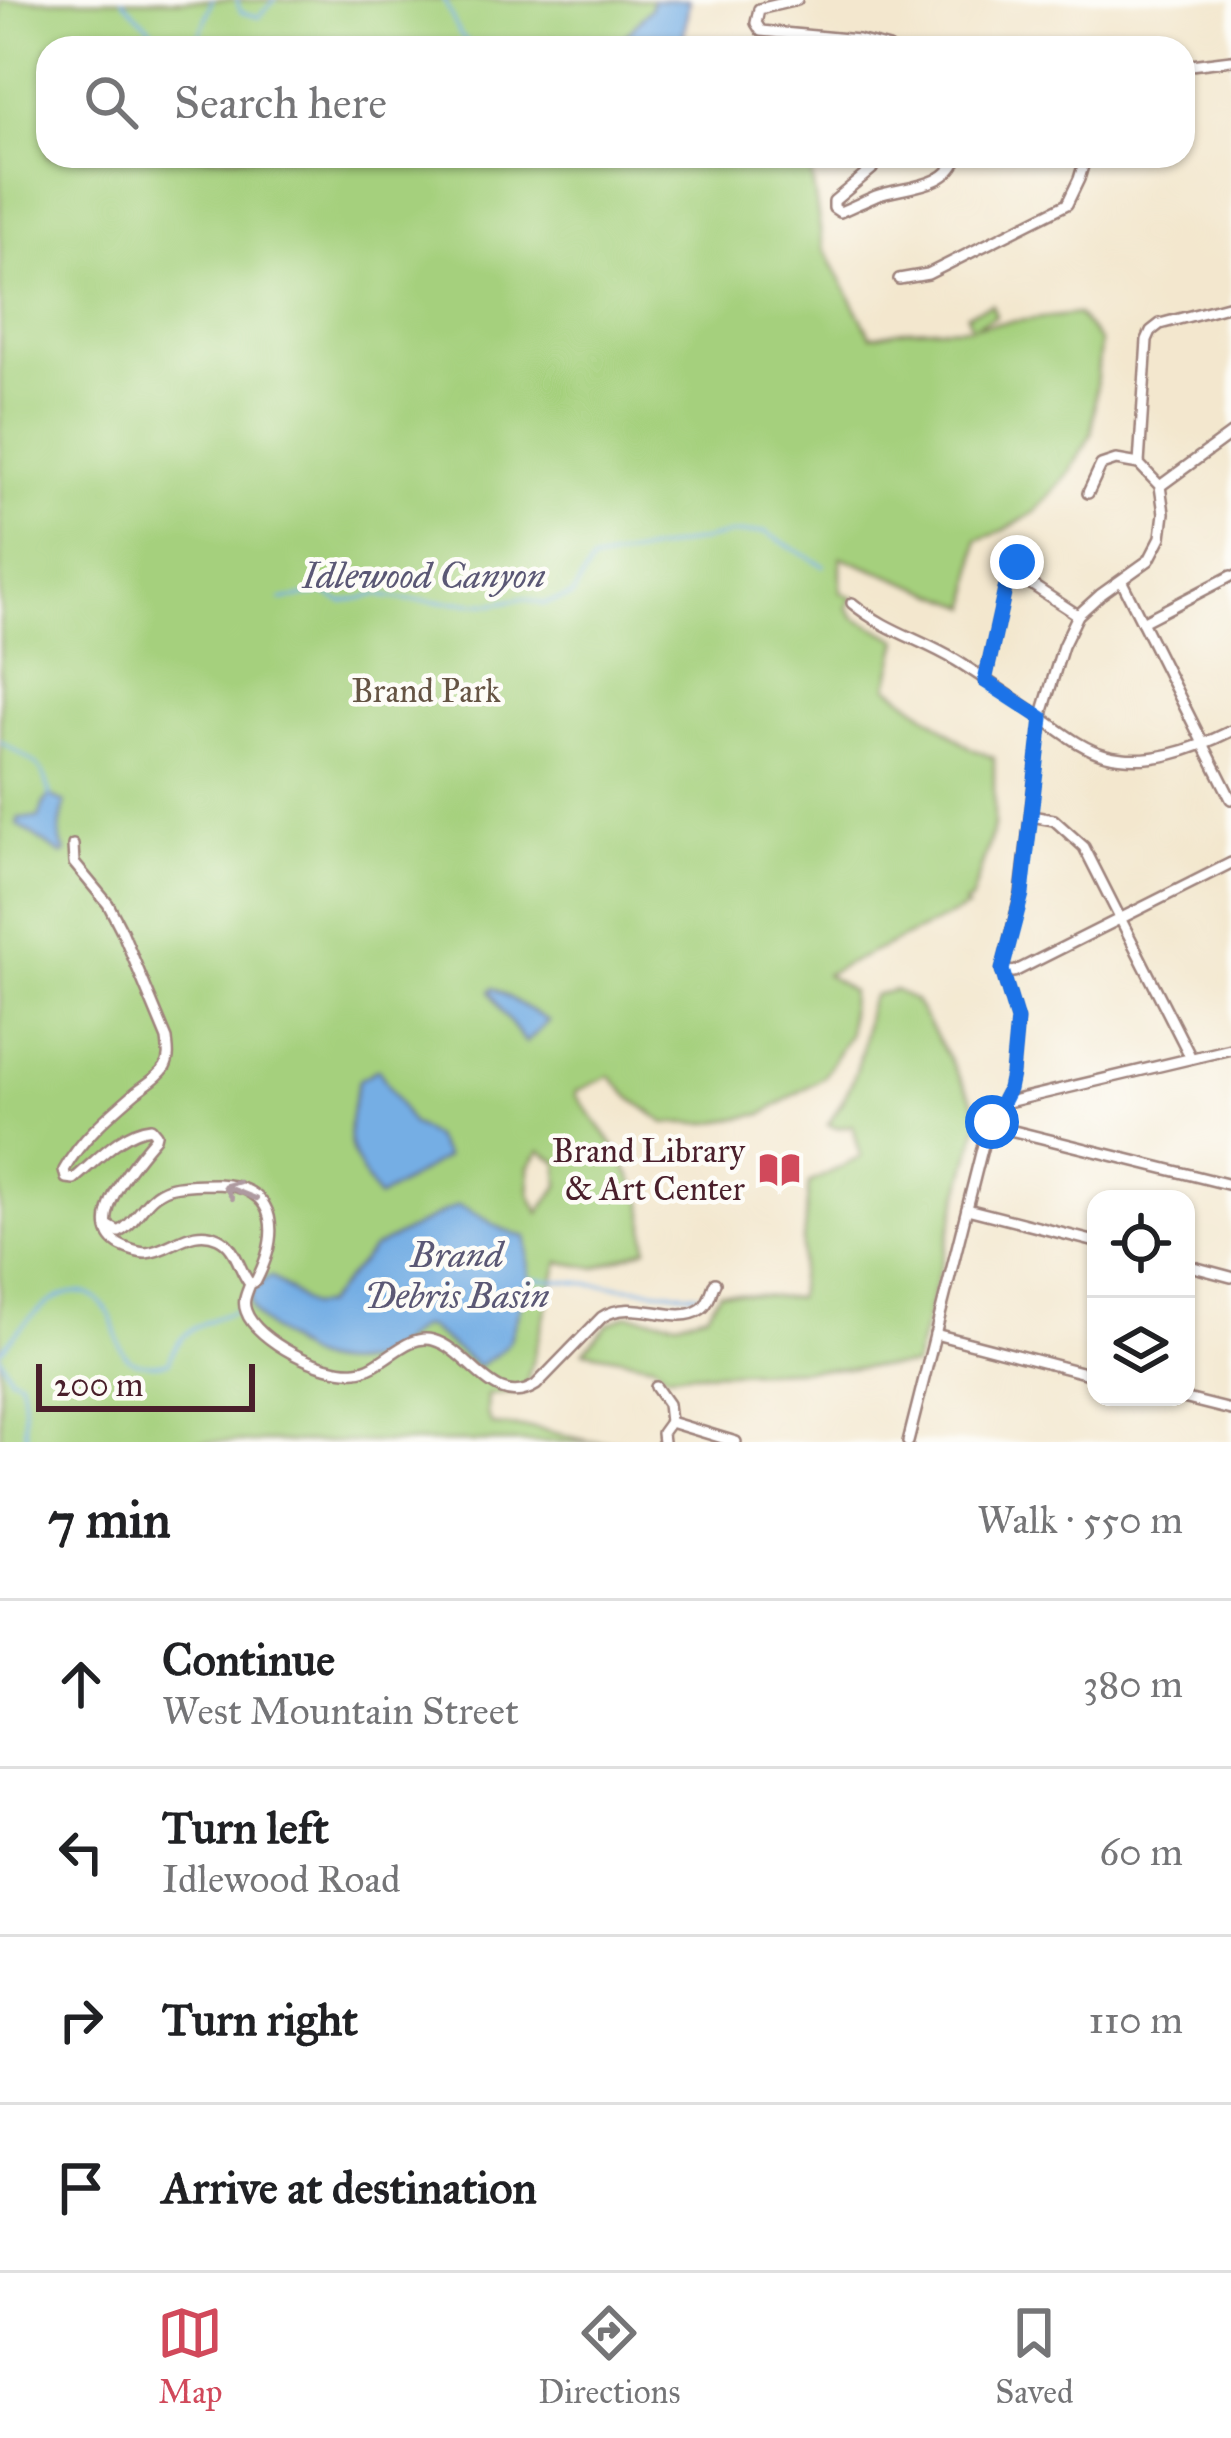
<!DOCTYPE html>
<html lang="en">
<head>
<meta charset="utf-8">
<style>
	body { margin:0; font-family:"IM FELL Great Primer",serif; background:#f2f2f2; color:#202124 }
	.controls { position:absolute; right:36px; bottom:36px; display:grid; overflow:hidden; border-radius:24px; box-shadow:0 3px 9px #0004 }
	.controls button { width:108px; height:108px; display:grid; place-items:center; padding:0; border:0; border-bottom:3px solid #e0e0e0; background:#fff; color:#202124; font:60px sans-serif }
	.scale { position:absolute; left:36px; bottom:30px; width:219px; box-sizing:border-box; padding-left:12px; border:6px solid #4a1f2b; border-top:0; font-size:33px; line-height:42px; white-space:nowrap; color:#4a1f2b; -webkit-text-stroke:9px #fdfcf7; paint-order:stroke }
	.stop { position:absolute; width:36px; height:36px; margin:-27px; border:9px solid #1a73e8; border-radius:50%; background:#fff }
	.stop.end { background:#1a73e8; border-color:#fff; box-shadow:0 3px 12px #0008 }
	.list { margin:0; padding:0; list-style:none }
	h2 { display:flex; justify-content:space-between; align-items:center; height:156px; margin:0; padding:0 48px; font-size:51px }
	h2 small { font-size:39px; font-weight:400; color:#757577 }
	.list li { display:grid; grid-template-columns:78px 1fr auto; gap:36px; align-items:center; box-sizing:border-box; height:168px; padding:0 48px; border-top:3px solid #e0e0e0 }
	.list b { display:block; font-size:45px; white-space:nowrap }
	.list p { margin:0; font-size:39px; white-space:nowrap; color:#757577 }
	.list em { font-size:39px; font-style:normal; color:#757577 }
	.icon { flex:none; width:66px; height:66px; fill:none; stroke:currentColor; stroke-width:2; stroke-linecap:round; stroke-linejoin:round }
	.map { position:relative; flex:none; width:1231px; height:1442px; overflow:hidden }
	.search { position:absolute; background:#fff; box-shadow:0 3px 9px #0004; left:36px; right:36px; top:36px; height:132px; display:flex; align-items:center; gap:30px; box-sizing:border-box; padding:0 42px; border-radius:36px; color:#757577; font-size:45px }
	.sheet { height:828px; background:#fff }
	nav { display:flex; justify-content:space-around; align-items:center; box-sizing:border-box; height:168px; border-top:3px solid #e0e0e0; background:#fff; font-size:33px; color:#757577 }
	nav a { display:grid; justify-items:center; gap:6px }
	nav .on { color:#d1495b }
	.map>svg:first-child { display:block }
	.green { fill:#a5d07d; stroke:#787854; stroke-width:3; fill-rule:evenodd }
	.water { fill:#74aee4; stroke:#5f6688; stroke-width:3 }
	.lines { fill:none; stroke-linecap:round; stroke-linejoin:round }
	.stream { stroke:#74aee4; stroke-width:3 }
	.street-casing { stroke:#9e837c; stroke-width:14 }
	.street { stroke:#fff; stroke-width:9 }
	.oneway { stroke:#ae9aa0 }
	.route { stroke:#1a73e8; stroke-width:15 }
	.labels { text-anchor:middle; stroke-width:9; stroke-linejoin:round; paint-order:stroke }
	.park-label { font-size:33px; fill:#655444; stroke:#fdfcf7 }
	.poi-label { font-size:33px; fill:#4a1f2b; stroke:#fdfcf7; text-anchor:end }
	.water-label { font-size:36px; font-style:italic; fill:#5b5875; stroke:#fdfcf7 }
</style>
</head>
<body>
<div class="map">
<svg width="1231" height="1442" viewBox="0 0 1231 1442">
	<rect width="100%" height="100%" fill="#fdfcf7"/>
	<filter id="ink" filterUnits="userSpaceOnUse"><feTurbulence type="fractalNoise" baseFrequency=".00833" numOctaves="2"/><feDisplacementMap in="SourceGraphic" scale="24" xChannelSelector="R" yChannelSelector="G"/><feConvolveMatrix kernelMatrix="1 2 1 2 8 2 1 2 1" color-interpolation-filters="sRGB"/></filter>
	<filter id="wash" filterUnits="userSpaceOnUse"><feTurbulence type="fractalNoise" baseFrequency=".004" numOctaves="4" result="noise"/><feDisplacementMap in="SourceGraphic" scale="48" xChannelSelector="R" yChannelSelector="G"/><feGaussianBlur stdDeviation="2.7" result="paint"/><feColorMatrix in="noise" values="0 0 0 0 0 0 0 0 0 0 0 0 0 0 0 0 0 1.4 0 .05"/><feComposite in="paint" operator="in"/></filter>
	<g filter="url(#wash)">
		<rect width="100%" height="100%" fill="#f3e7ce"/>
		<!-- green -->
		<g class="green">
			<path d="M0 0H653L650 9 614 48H48V156H803L810 166 823 247 871 336 909 329 971 327 967 314 992 304 996 316 974 326 1077 314 1100 342 1092 433 1070 472 1035 512 1002 532 977 540 970 607 841 557V592L853 598 847 607 854 617 899 640 888 686 970 748 994 758V827L971 901 964 904 967 908 826 974 851 991 849 1034 824 1077 763 1114 710 1123H665L631 1098 610 1076 577 1091 576 1095 620 1154 643 1202 647 1248 596 1268 559 1262 524 1392 488 1395 487 1414 492 1425 535 1428 588 1441 623 1442H0ZM540 1151 558 1162 559 1186 539 1213 530 1194 529 1167Z"/>
			<path d="M895 990 915 1001 974 1102 979 1121 914 1366 666 1374 654 1364 584 1351 608 1324 627 1315 678 1321 707 1313 720 1292 797 1298 809 1183 861 1157 853 1125 837 1128 828 1125C843 1101 855 1081 861 1053 866 1034 864 1012 874 995Z"/>
		</g>
		<!-- water -->
		<g class="water">
			<polygon points="653,0 689,0 682,48 614,48 650,9"/>
			<path d="M50 796 65 803C62 819 55 838 66 852L62 855 17 824 19 818H39L44 803Z"/>
			<polygon points="493,988 548,1021 526,1043 501,1011 490,991"/>
			<path d="M378 1069 411 1123 433 1137 446 1157 378 1198C345 1144 343 1142 359 1080Z"/>
			<path d="M458 1205C483 1214 498 1232 527 1237L529 1278 510 1339C503 1352 490 1359 478 1366L427 1327H420C405 1337 389 1354 372 1360 355 1365 332 1365 315 1359 303 1355 293 1347 283 1339 258 1320 230 1298 271 1276L310 1306 324 1305 372 1249Z"/>
		</g>
		<g class="lines">
			<!-- stream -->
			<g class="stream">
				<polyline points="122,0 155,33 178,48"/>
				<polyline points="236,0 241,12 259,17 275,0"/>
				<polyline points="444,0 459,33 474,48"/>
				<polyline points="183,48 198,41 212,0"/>
				<polyline points="281,600 323,593 342,602 376,595 407,600 492,604 523,598 543,604 572,596 592,562 732,534 765,532 824,566"/>
				<path d="M0 741C26 760 45 759 50 796"/>
				<polyline points="527,1278 699,1294"/>
				<path d="M0 1352C23 1324 71 1263 106 1309 117 1322 115 1340 124 1353 134 1367 155 1365 169 1362 179 1328 204 1322 235 1311"/>
				<path d="M0 1356 10 1376 20 1380C28 1401 20 1423 28 1442"/>
			</g>
		</g>
	</g>
	<g filter="url(#ink)">
		<g class="lines">
			<defs>
				<g id="street">
					<polyline points="797,0 759,9 756,23 761,31 858,40 889,48"/>
					<polyline points="1183,66 1231,60"/>
					<path d="M868 156 872 169 834 201V208L840 212C852 207 864 201 876 196 904 186 947 189 958 156"/>
					<polyline points="899,279 928,274 1067,204 1079,179 1086,156"/>
					<polyline points="1160,486 1231,434"/>
					<polyline points="1088,493 1101,465 1116,460 1139,464"/>
					<polyline points="1122,582 1231,799"/>
					<polyline points="1032,585 1078,615"/>
					<path d="M852 603C887 632 921 639 957 661 986 679 1014 699 1042 718 1062 732 1082 749 1106 755 1149 766 1193 750 1231 731"/>
					<polyline points="1142,622 1231,576"/>
					<polyline points="985,681 1006,585 1017,562"/>
					<polyline points="1031,816 1054,820 1084,847 1191,1058"/>
					<path d="M73 845 74 863 108 904 122 931 167 1039C168 1049 170 1058 165 1067 158 1078 146 1084 136 1092 109 1115 81 1139 64 1170L66 1178 74 1179C96 1161 122 1131 151 1128L156 1134 155 1138C137 1159 83 1220 118 1244 124 1248 139 1253 146 1253 171 1251 191 1225 218 1238 237 1247 238 1269 250 1284"/>
					<polyline points="1002,970 1014,972 1231,863"/>
					<polyline points="1003,1103 1231,1049"/>
					<polyline points="992,1122 1014,1131 1231,1185"/>
					<polyline points="967,1209 1096,1242"/>
					<path d="M107 1225 119 1232C139 1221 144 1196 169 1188 182 1184 202 1184 217 1184 281 1187 279 1236 256 1281L250 1284C247 1293 242 1301 246 1311 256 1341 325 1375 356 1371 383 1369 406 1332 433 1340 470 1350 494 1412 536 1385L602 1317C633 1296 676 1327 701 1309 709 1304 711 1291 715 1283"/>
					<polyline points="1186,1265 1231,1277"/>
					<polyline points="935,1334 1096,1376"/>
					<polyline points="656,1387 668,1404 670,1422"/>
					<polyline points="1179,1397 1231,1410"/>
					<polyline points="670,1422 736,1442"/>
					<polyline points="663,1442 662,1433 670,1422"/>
					<polyline points="908,1442 986,1133 1009,1089 1012,1074 1017,1020 1002,970 1021,894 1043,711 1063,646 1078,615 1100,595 1149,560 1161,537 1164,513 1160,486 1139,464 1147,340 1151,331 1160,324 1231,305"/>
				</g>
			</defs>
			<!-- street casing -->
			<use href="#street" class="street-casing"/>
			<!-- street -->
			<use href="#street" class="street"/>
		</g>
		<!-- one-way arrows -->
		<defs><path id="oneway-shaft" d="M-6 0H5M1.5-3L5.5 0L1.5 3" fill="none" stroke-width="1.6" stroke-linecap="round" stroke-linejoin="round" transform="scale(3)"/></defs>
		<use class="oneway" href="#oneway-shaft" transform="translate(240 1192) rotate(-158)"/>
	</g>
	<g class="lines" filter="url(#ink)">
		<!-- route -->
		<polyline class="route" points="992,1122 1009,1089 1012,1074 1017,1020 1002,970 1022,894 1042,718 985,681 1006,585 1017,562"/>
	</g>
	<!-- icons -->
	<defs>
		<symbol id="library-bare" viewBox="-9 -9 18 18"><path d="M-6-4Q-3-5.5-.7-3.5V5Q-3 3-6 4ZM6-4Q3-5.5 .7-3.5V5Q3 3 6 4Z" fill="#d1495b" stroke="#fdfcf7" stroke-width="2.5" paint-order="stroke"/></symbol>
	</defs>
	<g fill-rule="evenodd">
		<use href="#library-bare" x="750" y="1140" width="59" height="59"/>
	</g>
	<g class="labels">
		<!-- park labels -->
		<g class="park-label">
			<text x="426" y="702">Brand Park</text>
		</g>
		<!-- poi labels -->
		<g class="poi-label">
			<text x="745" y="1162">Brand Library<tspan x="745" dy="38">&amp; Art Center</tspan></text>
		</g>
		<!-- water labels -->
		<g class="water-label">
			<text x="424" y="588">Idlewood Canyon</text>
			<text x="457" y="1267">Brand<tspan x="457" dy="41">Debris Basin</tspan></text>
		</g>
	</g>
</svg>
<div class="controls">
<button><svg class="icon" aria-label="locate" viewBox="0 0 24 24"><circle cx="12" cy="12" r="6"/><path d="M12 2v4M12 18v4M2 12h4M18 12h4"/></svg></button>
<button><svg class="icon" aria-label="layers" viewBox="0 0 24 24"><path d="M12 4l9 5-9 5-9-5zM3 14l9 5 9-5"/></svg></button>
</div>
<div class="scale">200 m</div>
<div class="stop" style="left:992px;top:1122px"></div>
<div class="stop end" style="left:1017px;top:562px"></div>
<div class="search"><svg class="icon" aria-label="search" viewBox="0 0 24 24"><circle cx="10" cy="10" r="6"/><path d="M15 15l6 6"/></svg>Search here</div>
</div>
<section class="sheet">
<h2>7 min<small>Walk · 550 m</small></h2>
<ul class="list">
<li><svg class="icon" aria-label="ahead" viewBox="0 0 24 24"><path d="M12 20V5M6 11l6-6 6 6"/></svg><div><b>Continue</b><p>West Mountain Street</p></div><em>380 m</em></li>
<li><svg class="icon" aria-label="left" viewBox="0 0 24 24"><path d="M17 20v-9H6M10 6l-5 5 5 5"/></svg><div><b>Turn left</b><p>Idlewood Road</p></div><em>60 m</em></li>
<li><svg class="icon" aria-label="right" viewBox="0 0 24 24"><path d="M7 20v-9h11M14 6l5 5-5 5"/></svg><div><b>Turn right</b></div><em>110 m</em></li>
<li><svg class="icon" aria-label="arrive" viewBox="0 0 24 24"><path d="M6 21V4h12l-3 4 3 4H6"/></svg><div><b>Arrive at destination</b></div></li>
</ul>
</section>
<nav>
<a class="on"><svg class="icon" aria-label="map" viewBox="0 0 24 24"><path d="M3 6l6-2 6 2 6-2v14l-6 2-6-2-6 2zM9 4v14M15 6v14"/></svg>Map</a>
<a><svg class="icon" aria-label="directions" viewBox="0 0 24 24"><path d="M12 3l9 9-9 9-9-9zM9 14v-3h6M13 9l2 2-2 2"/></svg>Directions</a>
<a><svg class="icon" aria-label="saved" viewBox="0 0 24 24"><path d="M7 4h10v16l-5-4-5 4z"/></svg>Saved</a>
</nav>
</body>
</html>
